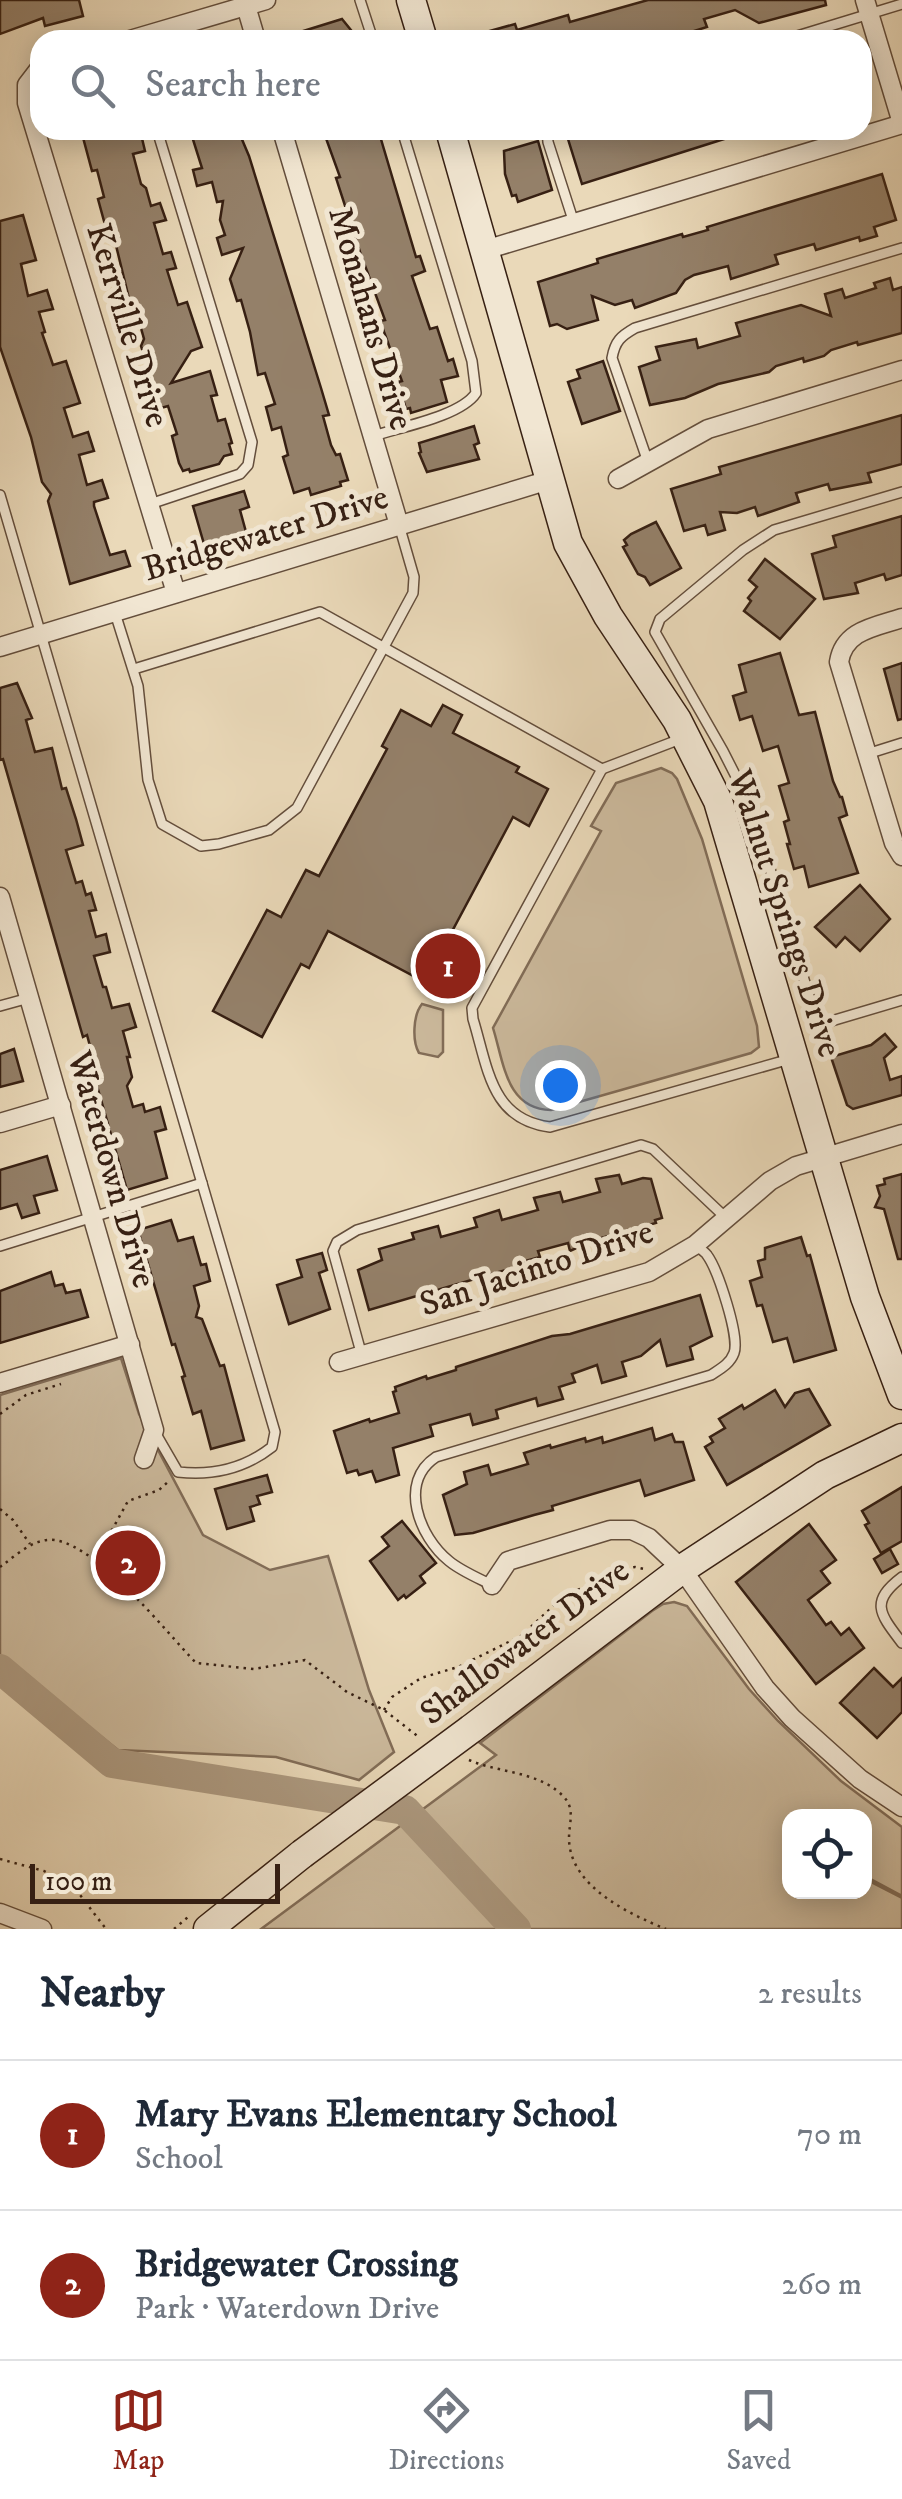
<!DOCTYPE html>
<html lang="en">
<head>
<meta charset="utf-8">
<style>
	body { margin:0; font-family:"IM FELL DW Pica",serif; background:#f6f6f7; color:#1f2937 }
	.controls { position:absolute; right:30px; bottom:30px; display:grid; overflow:hidden; border-radius:20px; box-shadow:0 5px 25px #0003 }
	.controls button { width:90px; height:90px; display:grid; place-items:center; padding:0; border:0; border-bottom:2px solid #e0e1e3; background:#fff; color:#1f2937; font:50px sans-serif }
	.scale { position:absolute; left:30px; bottom:25px; width:250px; box-sizing:border-box; padding-left:10px; border:5px solid #372013; border-top:0; font-size:28px; line-height:35px; white-space:nowrap; color:#372013; -webkit-text-stroke:8px #f1e6d2; paint-order:stroke }
	.you { position:absolute; left:560px; top:1085px; width:35px; height:35px; margin:-25px; border:8px solid #fff; border-radius:50%; background:#1a73e8; box-shadow:0 0 0 15px #1a73e833 }
	.badge { display:grid; place-items:center; width:65px; height:65px; border-radius:50%; background:#8f2418; color:#fff; font-size:32px; font-weight:700 }
	.pin { position:absolute; translate:-50% -50%; border:5px solid #fff; box-shadow:0 2px 10px #0006 }
	.list { margin:0; padding:0; list-style:none }
	h2 { display:flex; justify-content:space-between; align-items:center; height:130px; margin:0; padding:0 40px; font-size:42px }
	h2 small { font-size:32px; font-weight:400; color:#747a83 }
	.list li { display:grid; grid-template-columns:65px 1fr auto; gap:30px; align-items:center; box-sizing:border-box; height:150px; padding:0 40px; border-top:2px solid #e0e1e3 }
	.list b { display:block; font-size:38px; white-space:nowrap }
	.list p { margin:0; font-size:32px; white-space:nowrap; color:#747a83 }
	.list em { font-size:32px; font-style:normal; color:#747a83 }
	.icon { flex:none; width:55px; height:55px; fill:none; stroke:currentColor; stroke-width:2; stroke-linecap:round; stroke-linejoin:round }
	.map { position:relative; flex:none; width:902px; height:1929px; overflow:hidden }
	.search { position:absolute; background:#fff; box-shadow:0 5px 25px #0003; left:30px; right:30px; top:30px; height:110px; display:flex; align-items:center; gap:25px; box-sizing:border-box; padding:0 35px; border-radius:30px; color:#747a83; font-size:38px }
	.sheet { height:430px; background:#fff }
	nav { display:flex; justify-content:space-around; align-items:center; box-sizing:border-box; height:140px; border-top:2px solid #e0e1e3; background:#fff; font-size:28px; color:#747a83 }
	nav a { display:grid; justify-items:center; gap:5px }
	nav .on { color:#8f2418 }
	.map>svg:first-child { display:block }
	.green { fill:#ccba9d; stroke:#826d58; stroke-width:2.5 }
	.lines { fill:none; stroke-linecap:round; stroke-linejoin:round }
	.river { stroke:#ad9a81; stroke-width:30 }
	.building { fill:#948069; stroke:#372013; stroke-width:2.5 }
	.lane-casing { stroke:#644e3c; stroke-width:12 }
	.street-casing { stroke:#644e3c; stroke-width:21 }
	.secondary-casing { stroke:#372013; stroke-width:31 }
	.path { stroke:#372013; stroke-width:2.5; stroke-dasharray:2.5 5; stroke-linecap:butt }
	.lane { stroke:#f1e6d2; stroke-width:9 }
	.street { stroke:#f1e6d2; stroke-width:18 }
	.secondary { stroke:#f1e6d2; stroke-width:28 }
	.secondary-bridge-casing { stroke:#372013; stroke-width:31; stroke-linecap:butt }
	.secondary-bridge { stroke:#f1e6d2; stroke-width:28 }
	.labels { text-anchor:middle; stroke-width:10; stroke-linejoin:round; paint-order:stroke }
	.street-label { font-size:35px; fill:#372013; stroke:#f1e6d2 }
</style>
</head>
<body>
<div class="map">
<svg width="902" height="1929" viewBox="0 0 902 1929">
	<rect width="100%" height="100%" fill="#ead9b9"/>
	<filter id="stains"><feTurbulence type="fractalNoise" baseFrequency=".002" numOctaves="4"/><feColorMatrix values="0 0 0 0 .2 0 0 0 0 .09 0 0 0 0 .02 0 0 0 .5 -.17"/></filter>
	<radialGradient id="worn" r=".72"><stop offset=".6" stop-color="#630" stop-opacity="0"/><stop offset="1" stop-color="#630" stop-opacity=".3"/></radialGradient>
	<!-- green -->
	<g class="green">
		<path d="M661 768 672 773 677 779 702 839 757 1026 759 1047 751 1053 551 1110C506 1109 504 1063 493 1028L601 831 591 826 616 783Z"/>
		<path d="M422 1004 443 1010V1052L438 1057 419 1053C412 1041 413 1015 422 1004Z"/>
		<polygon points="121,1358 139,1414 203,1535 270,1570 328,1556 369,1690 394,1752 359,1780 276,1757 118,1750 6,1661 0,1662 0,1395"/>
		<polygon points="674,1602 687,1606 749,1689 778,1721 841,1781 902,1827 902,1896 865,1876 864,1816 790,1816 790,1892 864,1892 865,1879 902,1898 902,1929 261,1929 496,1755 480,1743 652,1611 663,1604"/>
	</g>
	<g class="lines">
		<!-- river -->
		<polyline class="river" points="0,1669 112,1763 405,1810 516,1929"/>
	</g>
	<!-- building -->
	<g class="building">
		<polygon points="0,0 79,0 83,16 45,26 43,18 0,34"/>
		<polygon points="648,0 825,0 826,5 759,23 735,10 704,19 707,27 681,35 682,40 473,40 472,36 515,24 517,30 568,15 570,22"/>
		<polygon points="342,19 359,40 284,40 284,37"/>
		<polygon points="81,130 140,130 145,151 133,154 141,184 146,188 151,206 160,203 166,220 154,223 163,254 171,252 176,268 167,270 178,305 187,302 202,347 191,351 171,383 210,371 217,395 211,396 218,421 225,419 232,443 229,444 232,454 224,456 219,464 190,472 189,469 183,471 179,463 172,436 177,434 168,406 161,408 141,346 144,339 139,321 131,307 113,233 110,234 104,221 98,199 104,197 97,170 92,171"/>
		<polygon points="190,130 238,130 249,156 321,388 329,415 323,416 331,445 336,455 340,454 348,480 340,482 341,486 311,495 309,488 294,493 283,457 288,455 281,427 272,430 266,407 275,404 265,373 258,375 250,332 241,300 237,301 230,279 243,248 222,255 217,238 225,235 220,220 223,201 217,202 212,182 197,186 193,170 202,168"/>
		<polygon points="323,130 370,130 372,138 380,136 416,257 420,256 425,271 412,276 430,329 437,327 448,361 453,359 458,376 441,380 447,402 411,413 410,408 406,409 398,382 402,381 380,321 385,320 360,252 336,178 340,177"/>
		<polygon points="591,130 743,130 743,133 582,184 568,139"/>
		<polygon points="538,141 552,190 518,202 516,195 512,196 505,174 504,151"/>
		<polygon points="882,174 896,220 874,227 877,236 860,241 859,237 816,250 814,244 775,255 778,264 731,279 728,266 694,275 685,280 676,293 635,308 632,300 615,305 592,296 598,320 567,329 557,324 550,326 538,282 598,263 597,259 682,234 683,237 708,230 707,227"/>
		<polygon points="23,215 36,260 21,264 28,296 47,290 53,309 39,312 45,332 42,333 53,365 66,361 80,403 64,408 73,437 88,432 94,451 79,455 87,485 102,480 108,498 94,502 94,506 110,555 125,551 130,566 70,584 48,501 51,494 42,482 31,437 0,347 0,221"/>
		<polygon points="890,278 893,290 902,287 902,333 858,345 857,342 831,350 824,356 804,362 803,358 776,366 769,372 718,384 685,398 650,405 639,367 660,360 656,347 696,339 698,348 740,336 736,323 801,305 831,316 825,294 842,289 845,298 876,288 874,283"/>
		<polygon points="603,361 620,411 582,424 568,382 580,378 577,370"/>
		<polygon points="902,415 902,464 868,473 871,482 830,490 828,484 796,493 799,502 758,516 755,507 737,513 720,512 725,530 708,535 705,525 684,531 671,489 721,474 719,467"/>
		<polygon points="474,426 479,443 474,445 479,459 427,472 419,453 421,452 419,443"/>
		<polygon points="244,491 249,507 240,510 246,532 204,544 193,506"/>
		<polygon points="902,516 902,575 886,580 884,574 855,583 858,593 824,599 812,554 836,547 833,536"/>
		<polygon points="656,522 681,568 650,585 645,577 638,574 623,547 627,545 624,540 631,534"/>
		<polygon points="765,559 815,599 780,639 744,611 751,601 748,598 757,587 749,580"/>
		<polygon points="780,653 799,715 815,712 833,781 840,797 842,797 847,815 839,818 858,873 809,887 804,866 794,869 787,844 790,844 784,822 789,820 779,786 789,783 778,746 763,751 752,716 740,720 733,696 746,692 739,665"/>
		<polygon points="902,663 902,719 898,720 884,669"/>
		<polygon points="17,683 32,718 26,720 35,752 52,748 62,789 66,788 76,819 83,845 66,850 76,883 82,881 86,895 91,893 96,910 89,911 96,937 106,934 110,952 94,956 103,987 106,987 112,1008 129,1004 136,1027 123,1031 130,1057 127,1057 132,1077 127,1086 133,1107 143,1104 145,1112 160,1107 166,1129 155,1132 167,1178 127,1190 93,1072 94,1061 87,1035 83,1037 3,759 0,760 0,688"/>
		<polygon points="443,705 462,715 453,733 519,767 516,772 548,789 529,826 513,817 425,982 328,931 309,968 301,964 262,1037 213,1011 267,910 281,917 306,870 319,876 387,749 382,746 401,710 431,726"/>
		<polygon points="860,885 890,919 860,951 845,937 836,947 815,927"/>
		<polygon points="885,1034 896,1047 884,1058 890,1080 902,1076 902,1095 853,1109 847,1105 831,1057 871,1045"/>
		<polygon points="14,1049 23,1081 0,1087 0,1054"/>
		<polygon points="47,1156 57,1190 34,1196 39,1213 22,1218 17,1204 0,1209 0,1170"/>
		<polygon points="902,1174 902,1259 898,1259 884,1209 875,1207 880,1196 877,1186 885,1184 884,1179"/>
		<polygon points="619,1175 622,1184 643,1178 651,1179 662,1218 655,1220 656,1223 594,1240 570,1251 568,1243 538,1251 540,1257 525,1261 526,1264 369,1310 358,1270 382,1260 379,1249 414,1239 412,1233 438,1226 441,1237 477,1227 474,1218 499,1210 502,1220 538,1210 534,1198 560,1192 563,1202 600,1192 596,1179"/>
		<polygon points="171,1220 178,1241 193,1237 201,1265 206,1264 210,1281 194,1286 199,1306 196,1317 202,1319 220,1366 224,1365 244,1440 211,1449 201,1411 193,1414 182,1377 185,1376 175,1344 172,1345 138,1230"/>
		<polygon points="801,1237 807,1256 810,1255 836,1350 794,1362 787,1338 773,1342 762,1305 757,1306 750,1281 762,1277 758,1261 765,1259 765,1248"/>
		<polygon points="322,1253 327,1270 319,1273 330,1309 289,1324 277,1285 302,1277 297,1260"/>
		<polygon points="51,1272 55,1286 63,1284 66,1293 80,1290 88,1317 0,1343 0,1291"/>
		<polygon points="700,1295 712,1336 690,1347 693,1359 667,1366 660,1340 641,1356 622,1362 626,1376 602,1383 597,1365 572,1374 575,1382 559,1387 563,1399 538,1406 536,1398 496,1410 498,1418 473,1425 470,1414 430,1425 433,1436 393,1448 399,1475 376,1482 372,1471 359,1475 357,1470 347,1473 334,1431 369,1419 370,1422 399,1413 393,1392 396,1391 395,1387 426,1376 427,1379 456,1370 456,1367 552,1336 570,1334"/>
		<polygon points="809,1389 830,1425 727,1485 705,1447 713,1442 710,1437 725,1428 719,1419 742,1405 744,1409 775,1390 785,1407 795,1393"/>
		<polygon points="652,1428 655,1440 672,1434 675,1442 683,1442 694,1480 645,1496 640,1480 552,1506 553,1510 534,1515 473,1533 455,1535 443,1495 467,1484 464,1472 488,1465 491,1475 528,1464 524,1453 550,1445 551,1448 585,1438 586,1442 602,1437 603,1443"/>
		<polygon points="267,1475 272,1492 257,1496 260,1504 250,1507 254,1521 227,1529 215,1489"/>
		<polygon points="902,1487 902,1541 881,1553 865,1525 869,1523 862,1511"/>
		<polygon points="402,1521 436,1563 420,1576 425,1583 406,1598 404,1595 398,1600 370,1561 389,1546 382,1537"/>
		<polygon points="809,1524 836,1560 821,1571 830,1583 808,1600 826,1625 831,1622 841,1635 849,1628 864,1648 816,1684 736,1582"/>
		<polygon points="890,1549 898,1564 882,1573 874,1559"/>
		<polygon points="874,1668 893,1687 902,1678 902,1712 877,1738 840,1703"/>
	</g>
	<g class="lines">
		<defs>
			<g id="lane">
				<polyline points="360,0 373,40"/>
				<polyline points="784,40 902,4"/>
				<polyline points="547,130 548,142 574,223"/>
				<path d="M373 436C401 427 461 416 476 393L472 361 402 130"/>
				<path d="M648 462 612 358C615 341 621 336 635 328L902 248"/>
				<polyline points="902,492 774,530 743,550 660,619 655,632 723,751 750,804 818,1025 902,1000"/>
				<path d="M0 495 275 1432 272 1447C244 1469 213 1476 178 1472L156 1434"/>
				<polyline points="150,504 240,474 248,465 252,442 157,130"/>
				<polyline points="115,613 138,686 148,780 162,824 201,846 219,844 269,830 297,808 413,593 414,577 399,525"/>
				<path d="M134 669 320 612 602 769 472 1008 473 1019C488 1068 491 1120 550 1127L790 1059"/>
				<polyline points="867,754 902,743"/>
				<polyline points="602,769 683,738"/>
				<polyline points="0,1006 29,998"/>
				<polyline points="0,1246 202,1183"/>
				<polyline points="362,1356 333,1251 337,1242 357,1230 641,1145 653,1149 726,1218"/>
				<path d="M902 1577C869 1602 880 1614 902 1643"/>
				<path d="M492 1585C478 1578 461 1571 449 1561 419 1537 398 1482 436 1457L711 1375C720 1369 730 1364 734 1353 740 1337 718 1270 707 1255 706 1253 697 1246 695 1245"/>
			</g>
			<g id="street">
				<polyline points="865,0 902,123"/>
				<polyline points="246,6 256,40"/>
				<polyline points="130,40 266,0"/>
				<polyline points="40,68 27,85 27,103 176,593"/>
				<polyline points="282,130 399,525"/>
				<polyline points="485,250 902,124"/>
				<polyline points="618,479 708,429 902,370"/>
				<path d="M902 618C875 627 844 630 839 662L894 843 902 856"/>
				<polyline points="0,647 549,480"/>
				<polyline points="0,897 154,1430 144,1459"/>
				<polyline points="0,1123 61,1105"/>
				<polyline points="339,1362 649,1272 695,1245 770,1181 796,1166 902,1134"/>
				<polyline points="0,1383 130,1344"/>
				<polyline points="492,1585 508,1561 610,1530 632,1530 649,1538 682,1569 765,1688 792,1718 860,1779 902,1807"/>
				<polyline points="0,1913 42,1929"/>
			</g>
			<g id="secondary">
				<polyline points="411,0 423,40"/>
				<polyline points="450,130 568,543 608,616 677,720 718,801 865,1297 902,1395"/>
				<polyline points="471,1729 682,1569 825,1475 902,1438"/>
				<polyline points="208,1929 302,1854"/>
			</g>
		</defs>
		<!-- lane casing -->
		<use href="#lane" class="lane-casing"/>
		<!-- street casing -->
		<use href="#street" class="street-casing"/>
		<!-- secondary casing -->
		<use href="#secondary" class="secondary-casing"/>
		<!-- path -->
		<g class="path">
			<polyline points="0,1414 26,1395 61,1384"/>
			<polyline points="0,1509 13,1520 30,1544"/>
			<polyline points="97,1557 128,1501 159,1490 170,1480"/>
			<path d="M0 1567C14 1557 29 1542 47 1540 90 1535 167 1633 196 1663L254 1669 305 1660 347 1692 384 1710 420 1738"/>
			<polyline points="384,1710 392,1697 421,1678 458,1667 521,1636 564,1596 626,1569 635,1567 644,1569"/>
			<path d="M469 1760C499 1773 537 1771 562 1795 576 1808 569 1822 569 1838 569 1886 629 1914 666 1929"/>
			<polyline points="0,1859 44,1871 74,1887 106,1929"/>
			<polyline points="174,1929 188,1917"/>
		</g>
		<!-- lane -->
		<use href="#lane" class="lane"/>
		<!-- street -->
		<use href="#street" class="street"/>
		<!-- secondary -->
		<use href="#secondary" class="secondary"/>
		<defs>
			<polyline id="secondary-bridge" points="302,1854 471,1729"/>
		</defs>
		<!-- secondary-bridge casing -->
		<use href="#secondary-bridge" class="secondary-bridge-casing"/>
		<!-- secondary-bridge -->
		<use href="#secondary-bridge" class="secondary-bridge"/>
	</g>
	<g class="labels">
		<!-- street labels -->
		<g class="street-label">
			<text transform="translate(372 318) rotate(74)" y="12">Monahans Drive</text>
			<text transform="translate(129 325) rotate(73)" y="12">Kerrville Drive</text>
			<text transform="translate(265 532) rotate(-17)" y="12">Bridgewater Drive</text>
			<text transform="translate(786 913) rotate(72)" y="12">Walnut Springs Drive</text>
			<text transform="translate(113 1169) rotate(74)" y="12">Waterdown Drive</text>
			<text transform="translate(536 1267) rotate(-18)" y="12">San Jacinto Drive</text>
			<text transform="translate(524 1641) rotate(-37)" y="12">Shallowater Drive</text>
		</g>
	</g>
	<rect width="100%" height="100%" filter="url(#stains)"/>
	<rect width="100%" height="100%" fill="url(#worn)"/>
</svg>
<div class="controls">
<button><svg class="icon" aria-label="locate" viewBox="0 0 24 24"><circle cx="12" cy="12" r="6"/><path d="M12 2v4M12 18v4M2 12h4M18 12h4"/></svg></button>
</div>
<div class="scale">100 m</div>
<div class="you"></div>
<div class="pin badge" style="left:448px;top:966px">1</div>
<div class="pin badge" style="left:128px;top:1563px">2</div>
<div class="search"><svg class="icon" aria-label="search" viewBox="0 0 24 24"><circle cx="10" cy="10" r="6"/><path d="M15 15l6 6"/></svg>Search here</div>
</div>
<section class="sheet">
<h2>Nearby<small>2 results</small></h2>
<ul class="list">
<li><span class="badge">1</span><div><b>Mary Evans Elementary School</b><p>School</p></div><em>70 m</em></li>
<li><span class="badge">2</span><div><b>Bridgewater Crossing</b><p>Park · Waterdown Drive</p></div><em>260 m</em></li>
</ul>
</section>
<nav>
<a class="on"><svg class="icon" aria-label="map" viewBox="0 0 24 24"><path d="M3 6l6-2 6 2 6-2v14l-6 2-6-2-6 2zM9 4v14M15 6v14"/></svg>Map</a>
<a><svg class="icon" aria-label="directions" viewBox="0 0 24 24"><path d="M12 3l9 9-9 9-9-9zM9 14v-3h6M13 9l2 2-2 2"/></svg>Directions</a>
<a><svg class="icon" aria-label="saved" viewBox="0 0 24 24"><path d="M7 4h10v16l-5-4-5 4z"/></svg>Saved</a>
</nav>
</body>
</html>
